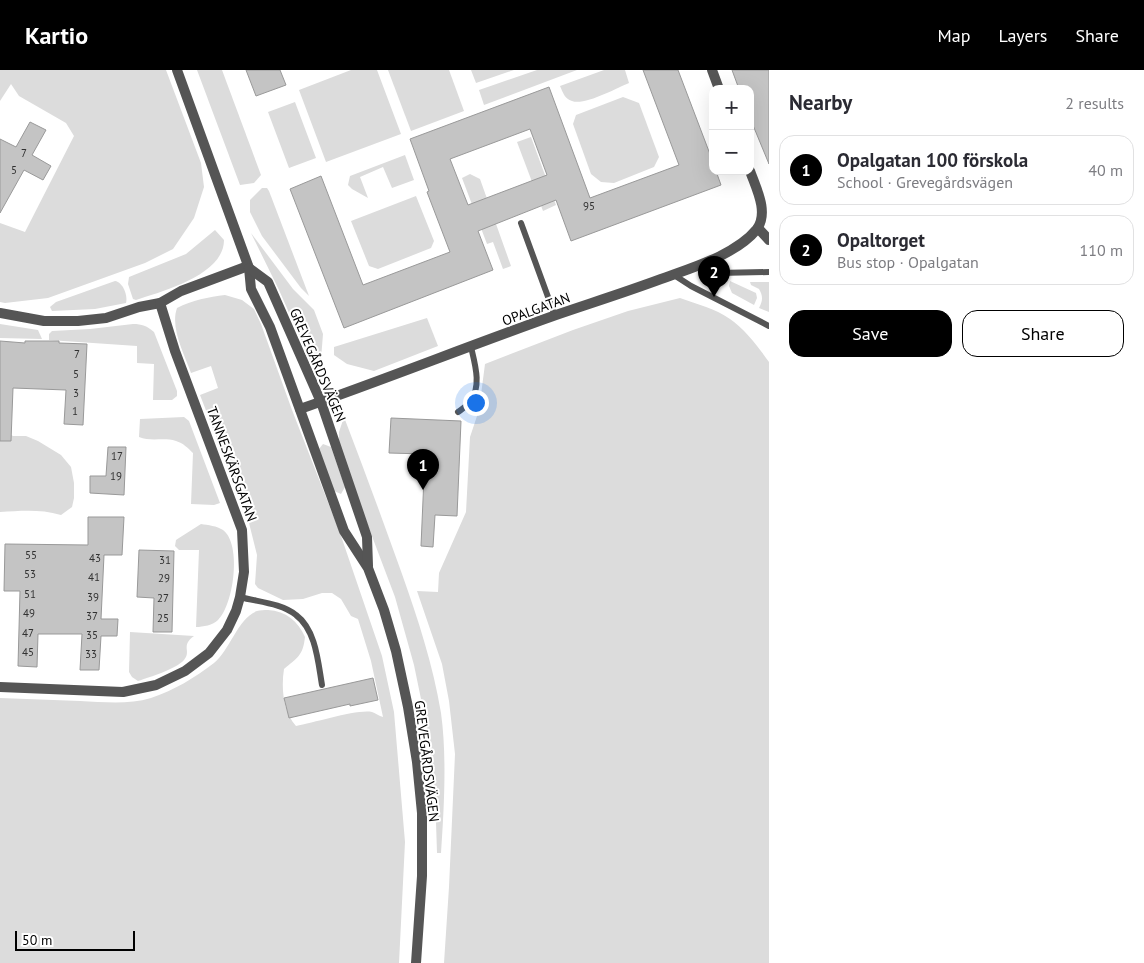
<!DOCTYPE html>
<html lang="en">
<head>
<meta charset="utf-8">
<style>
	body { margin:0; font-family:"PT Sans",sans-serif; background:#f7f7f7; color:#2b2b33 }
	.controls { position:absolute; right:15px; top:15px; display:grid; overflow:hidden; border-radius:10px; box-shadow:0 5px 20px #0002 }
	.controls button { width:45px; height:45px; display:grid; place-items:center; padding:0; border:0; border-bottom:1px solid #e1e1e2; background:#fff; color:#2b2b33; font:25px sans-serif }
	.scale { position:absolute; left:15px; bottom:12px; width:120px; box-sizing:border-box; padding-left:5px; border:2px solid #000; border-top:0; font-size:14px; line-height:18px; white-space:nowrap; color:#000; -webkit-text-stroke:4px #fff; paint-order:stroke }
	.you { position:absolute; left:475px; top:332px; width:18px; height:18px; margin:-12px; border:4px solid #fff; border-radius:50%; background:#1a73e8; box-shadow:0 0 0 8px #1a73e833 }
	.badge { display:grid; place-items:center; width:32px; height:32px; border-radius:50%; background:#000; color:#fff; font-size:16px; font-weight:700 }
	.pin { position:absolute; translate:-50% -41px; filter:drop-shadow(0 1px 2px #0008) }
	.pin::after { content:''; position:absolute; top:26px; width:18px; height:15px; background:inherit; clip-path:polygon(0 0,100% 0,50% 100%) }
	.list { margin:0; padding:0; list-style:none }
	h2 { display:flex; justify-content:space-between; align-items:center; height:65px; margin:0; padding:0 20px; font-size:21px }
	h2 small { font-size:16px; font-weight:400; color:#7c7c81 }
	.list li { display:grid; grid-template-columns:32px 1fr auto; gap:15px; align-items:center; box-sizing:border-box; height:70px; margin:0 10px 10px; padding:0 10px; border:1px solid #e1e1e2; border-radius:15px }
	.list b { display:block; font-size:19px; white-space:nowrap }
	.list p { margin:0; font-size:16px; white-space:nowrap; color:#7c7c81 }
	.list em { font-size:16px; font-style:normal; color:#7c7c81 }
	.actions { display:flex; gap:10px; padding:15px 20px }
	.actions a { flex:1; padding:11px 0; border:1px solid #000; border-radius:15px; text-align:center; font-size:18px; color:#000 }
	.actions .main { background:#000; color:#fff }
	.map { position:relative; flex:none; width:769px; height:893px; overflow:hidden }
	header { display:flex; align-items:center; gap:30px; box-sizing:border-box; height:70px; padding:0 25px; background:#000; color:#fff }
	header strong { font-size:24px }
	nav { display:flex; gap:28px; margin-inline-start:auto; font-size:18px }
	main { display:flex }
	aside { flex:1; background:#fff }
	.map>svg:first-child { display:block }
	.green { fill:#dcdcdc }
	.building { fill:#c4c4c4; stroke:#999; fill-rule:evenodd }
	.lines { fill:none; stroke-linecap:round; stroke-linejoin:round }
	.service { stroke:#555; stroke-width:6 }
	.minor { stroke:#555; stroke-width:10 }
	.tertiary { stroke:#555; stroke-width:10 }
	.labels { text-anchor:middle; stroke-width:4; stroke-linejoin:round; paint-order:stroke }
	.number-label { font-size:11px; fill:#313131 }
	.street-label { font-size:14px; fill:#000; stroke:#fff }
</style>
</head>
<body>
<header>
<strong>Kartio</strong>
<nav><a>Map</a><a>Layers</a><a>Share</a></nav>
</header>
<main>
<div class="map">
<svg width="769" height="893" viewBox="0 0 769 893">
	<rect width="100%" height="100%" fill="#fff"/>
	<!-- green -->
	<g class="green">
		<polygon points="0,0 166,0 201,93 204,117 194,148 173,179 145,193 48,228 5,233 0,232 0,153 25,162 74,66 66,53 19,26 11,14 0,31"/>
		<polygon points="197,0 222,0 261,105 254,113 240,115"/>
		<polygon points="351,0 377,0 401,64 326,92 299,20"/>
		<polygon points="388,0 449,0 464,41 411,61"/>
		<polygon points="471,0 514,0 476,13"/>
		<polygon points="537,0 577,0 484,35 479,20"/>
		<path d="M604 0H625L629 13C617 18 584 36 572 31 565 29 563 23 560 16Z"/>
		<polygon points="623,27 639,33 659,87 654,97 614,113 601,112 591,104 573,54 576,45"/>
		<polygon points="295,32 316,88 289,98 268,42"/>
		<polygon points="531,67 556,135 543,141 517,72"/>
		<polygon points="405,85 414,110 392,118 383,97 360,107 368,128 352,119 348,115 350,106"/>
		<polygon points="470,104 480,109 511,196 503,199 493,172 487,174 462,108"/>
		<polygon points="262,118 267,118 269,121 309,226 301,218 262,166 250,142 250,130"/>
		<polygon points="416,126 434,171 431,178 378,199 369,196 351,151"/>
		<path d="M215 160 224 170C224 205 163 221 136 230L133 229 128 214 129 207 186 184Z"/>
		<polygon points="251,163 293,219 314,240 323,264 320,302 313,297 279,220"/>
		<path d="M115 211C123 212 128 226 126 233L95 239 52 241 50 237 56 232Z"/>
		<polygon points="730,211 756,223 757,228 754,235 732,223 729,216"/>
		<path d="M750 212H769V242L759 238C763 230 763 226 759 219L751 215Z"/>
		<path d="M225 225 242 230 254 239 261 254 292 340 340 463 382 586 394 642 405 772 399 893H0V628C27 629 53 630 80 631 103 632 128 635 151 628 175 620 194 608 214 593 230 580 238 548 257 541 260 540 264 540 268 540 286 541 298 551 305 567 303 586 297 588 284 599 281 618 283 641 296 656 314 653 357 639 372 642 375 643 379 646 383 647L371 591 358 549 351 546 341 529 332 523H322L303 529 283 530 258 518 255 514 257 485 248 449 200 325 218 318 211 296 191 303C184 283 170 258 177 238 192 230 209 227 225 225Z"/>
		<path d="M680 228C697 234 716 239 730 249 745 259 759 278 769 292V893H444L449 817 455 684 449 631 442 594 417 521 438 522 439 503 466 442 470 367 479 340 485 294 573 260 628 241Z"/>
		<polygon points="427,248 438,276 374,301 347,294 334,285 334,277"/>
		<polygon points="0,254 38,260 42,269 0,268"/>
		<path d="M133 254C142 254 147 256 154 262L177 321V326L172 330H153L154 294 137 293V276L49 270V264L52 261 90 259Z"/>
		<path d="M184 347 189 351 220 433 214 435 191 434 193 383C188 378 183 373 176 371 164 367 151 372 139 367L140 349Z"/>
		<path d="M344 347C364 399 383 451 402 504 418 549 433 595 441 643 447 686 444 739 441 783H437L435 721 428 663 414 595 395 527 339 379V362Z"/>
		<path d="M0 359 13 366H26L38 371 61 385 71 397 74 413V428L72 437 61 445C40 439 21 441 0 442Z"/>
		<polygon points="323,374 331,377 345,417 341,424 334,421 319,379"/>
		<path d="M201 454C208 455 217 456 223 460 242 474 234 535 218 550 213 555 203 557 196 557L199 480H179L175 476 176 470 179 468Z"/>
		<path d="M130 562 194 566C180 576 192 581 184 590 176 599 150 607 138 611L132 607 129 602Z"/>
	</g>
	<!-- building -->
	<g class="building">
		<polygon points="246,0 280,0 286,15 256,26"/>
		<path d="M643 0H678L713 92V101H716L721 115 571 171 556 130 478 161 493 200 344 258 290 119 321 106 363 215 450 182 427 122 429 121 410 69 549 17 590 128 679 95ZM530 59 547 105 468 135 450 89Z"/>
		<polygon points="732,0 769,0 769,94 750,48 750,19 739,19"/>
		<polygon points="30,52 46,60 32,85 51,96 43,110 24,100 0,143 0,69 16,77"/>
		<polygon points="0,271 25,273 25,271 59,271 59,273 87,274 83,355 64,354 66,320 13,318 11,371 0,371"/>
		<polygon points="391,348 461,351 457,446 435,445 433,477 421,476 425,384 389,383"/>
		<polygon points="108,377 126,377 124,425 90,423 90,406 106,406"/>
		<polygon points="88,447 124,447 122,485 104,485 101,549 118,549 117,566 101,566 99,600 80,600 82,564 38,564 37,597 18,596 20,521 4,521 5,474 88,475"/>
		<polygon points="139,480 174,481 172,562 153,562 154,528 137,527"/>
		<polygon points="373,608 378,630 350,636 350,634 289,648 284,628"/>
	</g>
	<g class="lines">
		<!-- service -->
		<g class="service">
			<polyline points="521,153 555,246"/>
			<polyline points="702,194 708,200 718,203 769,202"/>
			<polyline points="674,205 691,216 769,256"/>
			<path d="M458 342C462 339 467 336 470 332 482 317 475 294 471 277"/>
			<path d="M240 527C258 532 281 533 296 545 316 560 318 592 322 615"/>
		</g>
		<!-- minor -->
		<g class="minor">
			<polyline points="712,0 719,19"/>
			<polyline points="758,158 769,170"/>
			<polyline points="0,243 44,251 78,251 106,248 139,237 160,233 181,221 248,196"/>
			<path d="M300 339C386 309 471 275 556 245 591 233 626 222 661 209 691 198 736 185 757 159 769 142 756 118 750 101"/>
			<polyline points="0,617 123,622 156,615 185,601 209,583 227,560 236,541 240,527 244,502 242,460 175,281 160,233"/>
		</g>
		<!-- tertiary -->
		<g class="tertiary">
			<polyline points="177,0 249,198 251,219 270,257 344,461 368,498 384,540 396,581 408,637 417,692 422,743 422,806 416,893"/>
			<polyline points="249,198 268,212 321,332 367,467 368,496"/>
		</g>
	</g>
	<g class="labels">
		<!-- number labels -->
		<g class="number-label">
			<text x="24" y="87">7</text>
			<text x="14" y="104">5</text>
			<text x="589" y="140">95</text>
			<text x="77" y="288">7</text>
			<text x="76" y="308">5</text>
			<text x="76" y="327">3</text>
			<text x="75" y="345">1</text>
			<text x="117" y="390">17</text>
			<text x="116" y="410">19</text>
			<text x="31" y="489">55</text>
			<text x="95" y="492">43</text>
			<text x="165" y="494">31</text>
			<text x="30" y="508">53</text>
			<text x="94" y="511">41</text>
			<text x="164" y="512">29</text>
			<text x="30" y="528">51</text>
			<text x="93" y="531">39</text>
			<text x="163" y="532">27</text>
			<text x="29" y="547">49</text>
			<text x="92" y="550">37</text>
			<text x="163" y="552">25</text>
			<text x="28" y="567">47</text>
			<text x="92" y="569">35</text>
			<text x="28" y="586">45</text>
			<text x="91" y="588">33</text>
		</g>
		<!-- street labels -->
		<g class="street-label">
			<text transform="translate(536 239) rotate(-20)" y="5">OPALGATAN</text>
			<text transform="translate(318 295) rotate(67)" y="5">GREVEGÅRDSVÄGEN</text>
			<text transform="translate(232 394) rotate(70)" y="5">TANNESKÄRSGATAN</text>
			<text transform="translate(427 691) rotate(83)" y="5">GREVEGÅRDSVÄGEN</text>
		</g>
	</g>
</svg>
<div class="controls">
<button>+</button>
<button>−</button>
</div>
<div class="scale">50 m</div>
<div class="you"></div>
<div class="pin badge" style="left:423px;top:420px">1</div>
<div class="pin badge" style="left:714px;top:227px">2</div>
</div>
<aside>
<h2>Nearby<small>2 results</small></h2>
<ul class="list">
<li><span class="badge">1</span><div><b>Opalgatan 100 förskola</b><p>School · Grevegårdsvägen</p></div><em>40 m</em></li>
<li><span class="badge">2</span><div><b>Opaltorget</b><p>Bus stop · Opalgatan</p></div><em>110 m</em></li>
</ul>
<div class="actions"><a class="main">Save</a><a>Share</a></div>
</aside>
</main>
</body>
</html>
